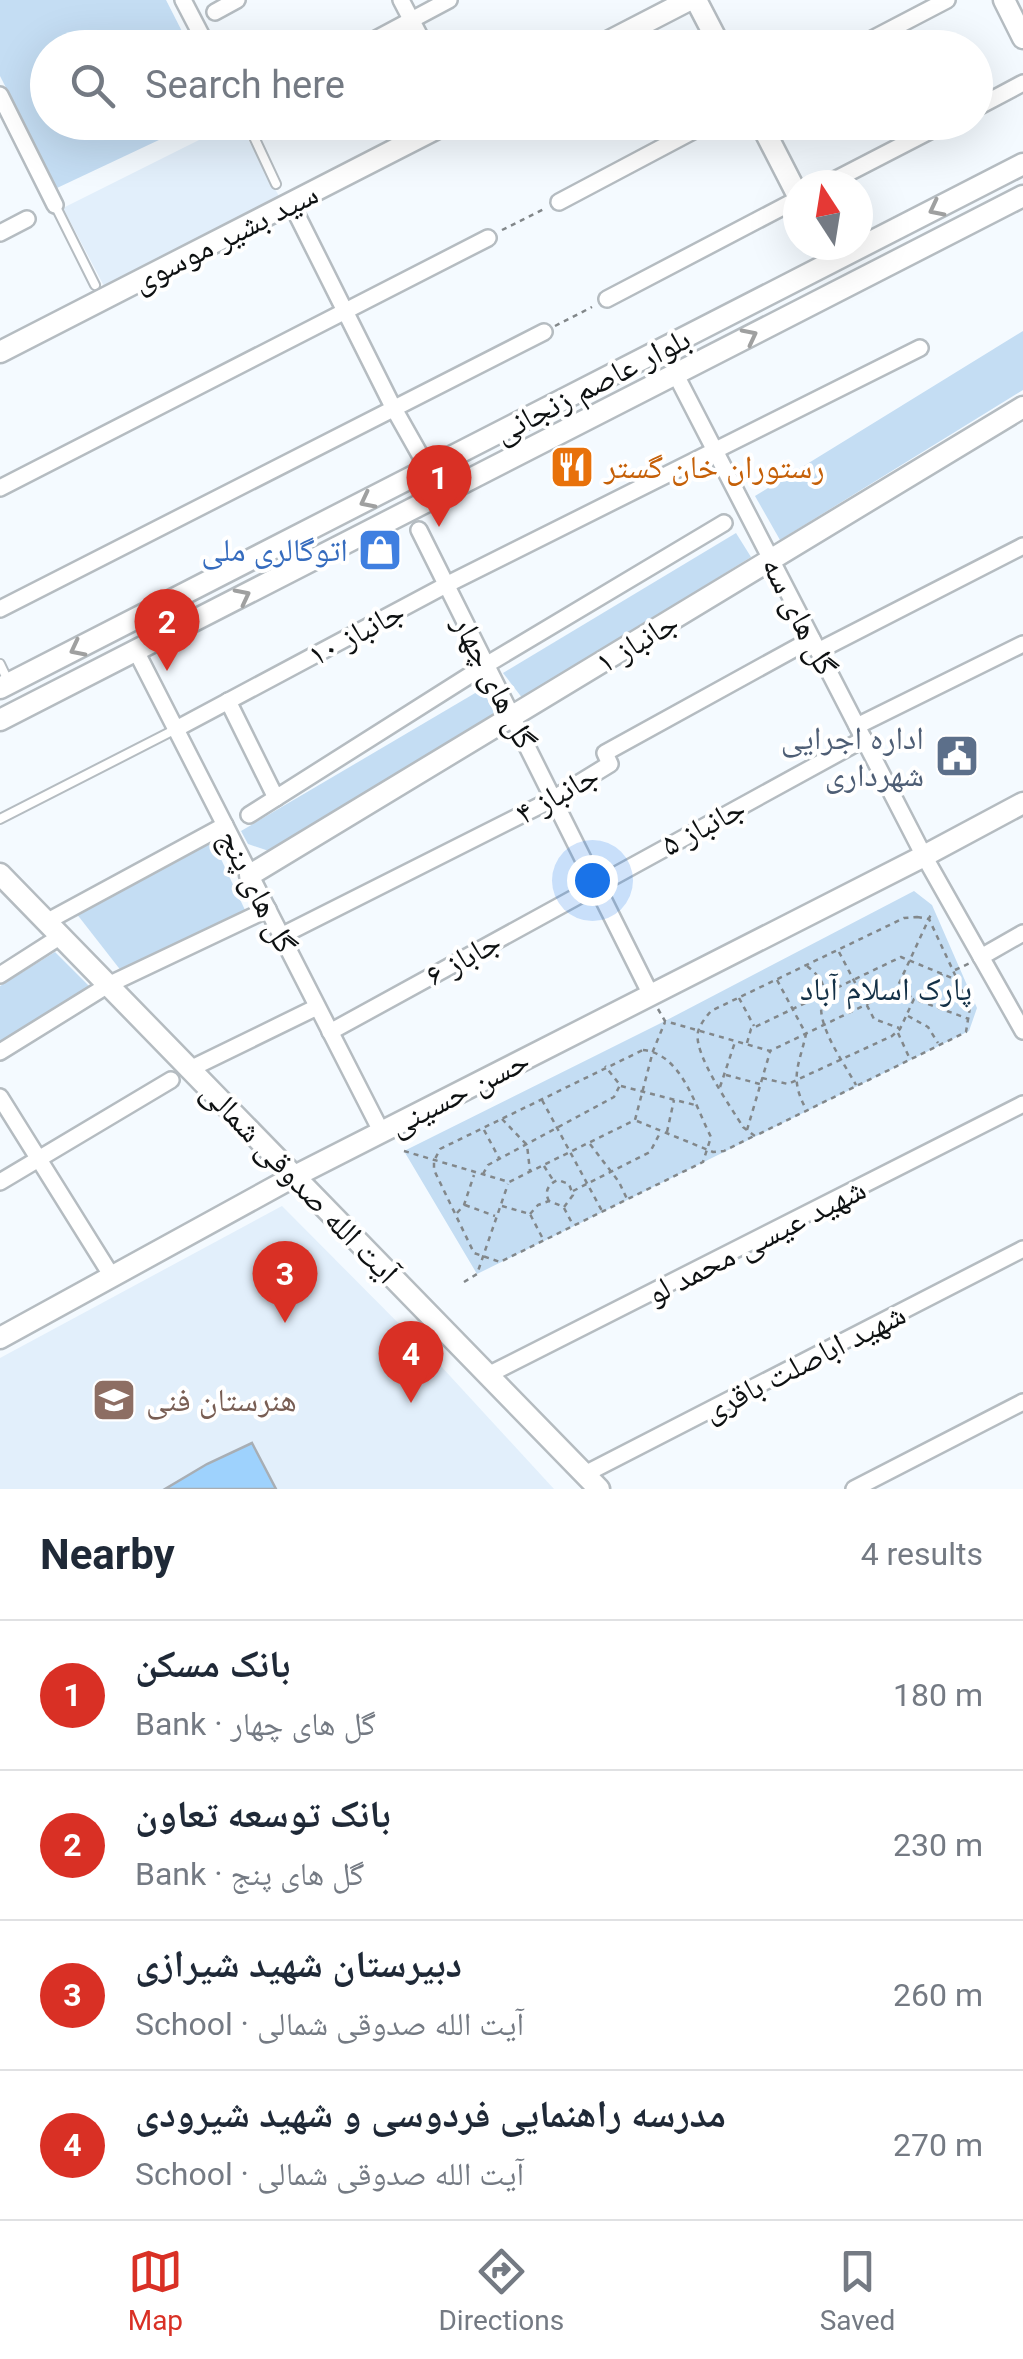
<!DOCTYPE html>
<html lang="en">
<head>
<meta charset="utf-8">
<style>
	body { margin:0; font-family:Roboto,"Noto Naskh Arabic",sans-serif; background:#f2f2f3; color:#1f2937 }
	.compass { position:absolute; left:783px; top:170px; width:90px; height:90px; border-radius:50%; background:#fff; box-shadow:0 10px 40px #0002; rotate:348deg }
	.you { position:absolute; left:592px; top:880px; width:35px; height:35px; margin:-25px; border:8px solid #fff; border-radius:50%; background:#1a73e8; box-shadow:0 0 0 15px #1a73e833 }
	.badge { display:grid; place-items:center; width:65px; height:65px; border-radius:50%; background:#d93025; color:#fff; font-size:32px; font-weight:700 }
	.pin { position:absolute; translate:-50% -82px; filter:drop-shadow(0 2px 5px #0008) }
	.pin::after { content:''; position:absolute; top:52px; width:35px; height:30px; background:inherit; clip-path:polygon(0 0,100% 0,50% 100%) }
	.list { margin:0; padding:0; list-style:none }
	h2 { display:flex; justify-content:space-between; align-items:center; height:130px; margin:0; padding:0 40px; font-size:42px }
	h2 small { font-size:32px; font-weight:400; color:#747a83 }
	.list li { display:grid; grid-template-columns:65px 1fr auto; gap:30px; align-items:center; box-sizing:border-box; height:150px; padding:0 40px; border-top:2px solid #e0e1e3 }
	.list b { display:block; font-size:38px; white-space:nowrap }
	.list p { margin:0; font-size:32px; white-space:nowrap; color:#747a83 }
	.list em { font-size:32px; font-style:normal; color:#747a83 }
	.icon { flex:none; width:55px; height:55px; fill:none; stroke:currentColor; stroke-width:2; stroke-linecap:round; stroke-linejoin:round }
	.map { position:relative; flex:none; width:1023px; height:1489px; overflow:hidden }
	.search { position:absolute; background:#fff; box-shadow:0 10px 40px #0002; left:30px; right:30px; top:30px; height:110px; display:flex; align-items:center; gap:25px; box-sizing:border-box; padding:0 35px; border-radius:55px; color:#747a83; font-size:38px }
	.sheet { height:730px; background:#fff }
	nav { display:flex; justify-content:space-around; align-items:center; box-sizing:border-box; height:140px; border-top:2px solid #e0e1e3; background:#fff; font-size:28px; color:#747a83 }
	nav a { display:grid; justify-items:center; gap:5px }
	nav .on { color:#d93025 }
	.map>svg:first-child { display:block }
	.built { fill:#e2effb }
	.green { fill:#c4ddf3 }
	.building { fill:#9ed2fd; stroke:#a8aeb4; stroke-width:2.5 }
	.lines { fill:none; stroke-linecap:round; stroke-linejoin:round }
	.lane-casing { stroke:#b5bcc1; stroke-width:12 }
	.street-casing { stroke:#b5bcc1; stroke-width:20 }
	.secondary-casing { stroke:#b5bcc1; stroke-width:25 }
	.path { stroke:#82878a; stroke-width:2.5; stroke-dasharray:5 5; stroke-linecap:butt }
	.lane { stroke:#fff; stroke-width:8 }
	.street { stroke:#fff; stroke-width:15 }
	.secondary { stroke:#fff; stroke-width:20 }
	.oneway { stroke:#9fa0a0 }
	.labels { text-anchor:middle; stroke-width:8; stroke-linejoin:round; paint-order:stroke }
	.street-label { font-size:32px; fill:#0e1112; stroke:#fff }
	.food-label { font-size:32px; fill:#c56008; stroke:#fff; text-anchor:start }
	.shop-label { font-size:32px; fill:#366cbe; stroke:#fff; text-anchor:end }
	.service-label { font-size:32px; fill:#4e5e75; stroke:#fff; text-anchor:end }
	.park-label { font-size:32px; fill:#133046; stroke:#fff }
	.education-label { font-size:32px; fill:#785e54; stroke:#fff; text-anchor:start }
</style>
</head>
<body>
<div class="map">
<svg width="1023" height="1489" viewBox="0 0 1023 1489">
	<rect width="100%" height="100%" fill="#f4faff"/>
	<!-- built -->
	<g class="built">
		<polygon points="233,123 239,123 280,198 104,286 63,208"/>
		<polygon points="282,1206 439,1364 554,1489 0,1489 0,1358"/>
	</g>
	<!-- green -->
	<g class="green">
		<polygon points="0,0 166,0 190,47 48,48 48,122 195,123 57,188 0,76"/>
		<polygon points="1023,331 1023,390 780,540 755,496"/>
		<polygon points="736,533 751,557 523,699 503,673"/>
		<polygon points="482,689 497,718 272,852 248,844 241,831"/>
		<polygon points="213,842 245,910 122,972 76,913"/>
		<polygon points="914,891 932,905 977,1008 969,1031 477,1274 404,1151 665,1021"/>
		<polygon points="55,952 91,988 0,1044 0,986"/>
	</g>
	<!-- building -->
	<polygon class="building" points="252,1443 276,1489 165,1489 207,1464"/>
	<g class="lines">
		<defs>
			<g id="lane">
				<polyline points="247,122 276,184"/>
				<polyline points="55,205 95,285"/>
				<polyline points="0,664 9,683"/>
				<polyline points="0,819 176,729"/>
			</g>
			<g id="street">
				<polyline points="183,0 208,48"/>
				<polyline points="401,0 426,48"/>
				<polyline points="215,12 237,0"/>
				<polyline points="359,48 449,0"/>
				<polyline points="855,48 947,0"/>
				<polyline points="0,95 55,205"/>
				<polyline points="976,108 1023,83"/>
				<polyline points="825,185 947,122"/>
				<polyline points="559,202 710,122"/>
				<polyline points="291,203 393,407 428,469"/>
				<polyline points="0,233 27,219"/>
				<polyline points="607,299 798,199"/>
				<polyline points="676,375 924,856 1023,1031"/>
				<polyline points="0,488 488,238"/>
				<polyline points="419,530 651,995"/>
				<polyline points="0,609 544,332"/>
				<polyline points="136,651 381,1131"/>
				<polyline points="818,651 1023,546"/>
				<polyline points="228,701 276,798"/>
				<polyline points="857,726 1023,644"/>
				<polyline points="176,729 446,585 920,348"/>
				<polyline points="249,815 486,665 724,523"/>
				<polyline points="46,922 225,825"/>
				<polyline points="281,936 553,799 610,764 605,753 812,639"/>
				<polyline points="981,957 1023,933"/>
				<polyline points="0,975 61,936"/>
				<polyline points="330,1032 864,739"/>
				<polyline points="0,1052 108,985 268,909"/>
				<polyline points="190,1069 317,1007"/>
				<polyline points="0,1097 113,1278"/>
				<polyline points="0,1182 171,1080"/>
				<polyline points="488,1375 1023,1104"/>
				<polyline points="585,1474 1023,1249"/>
				<polyline points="854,1489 1023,1402"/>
			</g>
			<g id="secondary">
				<polyline points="696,0 721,48"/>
				<polyline points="1004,0 1023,38"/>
				<polyline points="596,48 689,0"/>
				<polyline points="760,122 798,196"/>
				<polyline points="0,352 449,122"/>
				<polyline points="0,688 1023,164"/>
				<polyline points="0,720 1023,196"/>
				<polyline points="0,874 599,1489"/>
				<polyline points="250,875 1023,407"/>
				<polyline points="0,1338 295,1176 924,856 1023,803"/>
			</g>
		</defs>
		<!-- lane casing -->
		<use href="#lane" class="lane-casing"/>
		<!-- street casing -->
		<use href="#street" class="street-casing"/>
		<!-- secondary casing -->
		<use href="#secondary" class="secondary-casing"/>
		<!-- path -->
		<g class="path">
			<polyline points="502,230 544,209"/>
			<polyline points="555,326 592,307"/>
			<path d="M917 917 929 919 970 1007 966 1032 755 1136 743 1127C731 1107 693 1054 698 1032 700 1024 706 1017 711 1011L904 918Z"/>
			<polyline points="839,952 874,1019 899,1028"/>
			<path d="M807 966C837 990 815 993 823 1021 829 1043 845 1065 856 1085"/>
			<polyline points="955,970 970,963"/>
			<path d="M777 980 806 1034C799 1066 789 1078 806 1109"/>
			<polyline points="898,990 913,998"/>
			<polyline points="739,998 754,1026"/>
			<polyline points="930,1003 942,974"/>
			<polyline points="658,1009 665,1021 770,1051 896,990 932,912"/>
			<polyline points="908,1016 928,1027 938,1043"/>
			<polyline points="898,1033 909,1057"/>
			<polyline points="747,1043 751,1029 901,957 957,980"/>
			<path d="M643 1050C682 1054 695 1106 711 1137L703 1162 500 1262 474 1253 434 1170V1161L440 1149Z"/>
			<polyline points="726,1075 760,1084"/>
			<polyline points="762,1078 788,1084 892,1036 900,1029 914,999 969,1019"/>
			<polyline points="621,1086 695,1105"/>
			<polyline points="720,1087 735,1042"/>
			<polyline points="542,1100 602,1211"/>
			<polyline points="502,1119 527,1145 530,1171"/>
			<polyline points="637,1121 713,1152 724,1151 754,1136"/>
			<polyline points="484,1130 499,1158"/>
			<polyline points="747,1130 770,1052"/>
			<polyline points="667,1132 674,1100"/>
			<polyline points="590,1144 619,1182 627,1199"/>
			<polyline points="404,1151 509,1182 635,1120 653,1051 665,1022"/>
			<polyline points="544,1166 553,1180"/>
			<polyline points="483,1174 488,1165 614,1097 620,1085 605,1066"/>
			<polyline points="573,1191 650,1152 660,1133"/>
			<polyline points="465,1205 495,1216"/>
			<polyline points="502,1206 530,1214 543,1239"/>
			<polyline points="564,1208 572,1223"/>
			<polyline points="457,1213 464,1205 474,1175"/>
			<path d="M530 1214 538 1205 549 1201 564 1207 573 1195 569 1184 558 1180C548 1184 544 1192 549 1201"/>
			<polyline points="464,1282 477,1274 508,1184"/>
		</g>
		<!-- lane -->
		<use href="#lane" class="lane"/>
		<!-- street -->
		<use href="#street" class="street"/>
		<!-- secondary -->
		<use href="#secondary" class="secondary"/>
	</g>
	<!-- one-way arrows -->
	<defs><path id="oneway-chevron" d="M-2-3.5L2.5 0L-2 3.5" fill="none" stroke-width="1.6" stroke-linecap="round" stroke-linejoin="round" transform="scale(2.5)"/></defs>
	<g class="oneway">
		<use href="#oneway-chevron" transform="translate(936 209) rotate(153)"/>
		<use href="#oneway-chevron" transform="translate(750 336) rotate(-27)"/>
		<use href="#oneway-chevron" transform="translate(367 501) rotate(153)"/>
		<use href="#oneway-chevron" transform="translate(243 596) rotate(-27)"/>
		<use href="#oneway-chevron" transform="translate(77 649) rotate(153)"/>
	</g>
	<!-- icons -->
	<defs>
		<symbol id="restaurant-square" viewBox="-11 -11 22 22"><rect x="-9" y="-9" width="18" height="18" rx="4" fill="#e8710a" stroke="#fff"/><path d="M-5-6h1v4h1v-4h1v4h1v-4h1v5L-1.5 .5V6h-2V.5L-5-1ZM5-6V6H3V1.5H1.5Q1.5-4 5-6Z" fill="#fff"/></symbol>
		<symbol id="shop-square" viewBox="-11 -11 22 22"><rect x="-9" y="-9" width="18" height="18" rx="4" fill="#3f7fe0" stroke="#fff"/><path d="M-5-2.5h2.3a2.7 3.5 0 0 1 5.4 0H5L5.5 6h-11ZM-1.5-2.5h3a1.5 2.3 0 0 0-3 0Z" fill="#fff"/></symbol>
		<symbol id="civic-square" viewBox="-11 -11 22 22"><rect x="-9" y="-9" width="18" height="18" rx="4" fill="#5c6f8a" stroke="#fff"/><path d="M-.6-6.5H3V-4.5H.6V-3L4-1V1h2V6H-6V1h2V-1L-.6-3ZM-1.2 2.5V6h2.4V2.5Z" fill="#fff"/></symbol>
		<symbol id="school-square" viewBox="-11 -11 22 22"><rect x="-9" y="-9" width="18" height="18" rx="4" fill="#8d6e63" stroke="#fff"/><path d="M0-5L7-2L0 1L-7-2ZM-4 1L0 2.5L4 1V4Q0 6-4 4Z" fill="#fff"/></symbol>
	</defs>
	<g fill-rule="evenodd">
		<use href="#restaurant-square" x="547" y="442" width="50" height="50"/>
		<use href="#shop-square" x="355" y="525" width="50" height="50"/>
		<use href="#civic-square" x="932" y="731" width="50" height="50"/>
		<use href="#school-square" x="89" y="1375" width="50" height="50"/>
	</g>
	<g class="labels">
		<!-- street labels -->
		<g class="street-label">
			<text transform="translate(225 237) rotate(-27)" y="11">سید بشیر موسوی</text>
			<text transform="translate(592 385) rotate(-27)" y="11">بلوار عاصم زنجانی</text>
			<text transform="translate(800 616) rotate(63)" y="11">گل های سه</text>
			<text transform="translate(356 633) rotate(-28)" y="11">جانباز ۱۰</text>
			<text transform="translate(637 642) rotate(-31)" y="11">جانباز ۱</text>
			<text transform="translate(495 682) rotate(63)" y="11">گل های چهار</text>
			<text transform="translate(557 794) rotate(-29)" y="11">جانباز ۴</text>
			<text transform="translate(703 826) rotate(-28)" y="11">جانباز ۵</text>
			<text transform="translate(258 891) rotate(63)" y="11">گل های پنج</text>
			<text transform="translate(463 958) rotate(-29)" y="11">جاباز ۶</text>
			<text transform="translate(459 1092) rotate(-27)" y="11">حسن حسینی</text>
			<text transform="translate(300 1182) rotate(46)" y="11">آیت الله صدوقی شمالی</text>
			<text transform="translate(756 1241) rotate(-27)" y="11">شهید عیسی محمد لو</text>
			<text transform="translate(804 1362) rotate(-27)" y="11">شهید اباصلت باقری</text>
		</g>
		<!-- food labels -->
		<g class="food-label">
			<text x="604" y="478">رستوران خان گستر</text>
		</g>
		<!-- shop labels -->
		<g class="shop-label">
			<text x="348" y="561">اتوگالری ملی</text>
		</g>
		<!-- service labels -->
		<g class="service-label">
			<text x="924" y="749">اداره اجرایی<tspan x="924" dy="37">شهرداری</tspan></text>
		</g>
		<!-- park labels -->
		<g class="park-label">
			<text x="886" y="1000">پارک اسلام آباد</text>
		</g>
		<!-- education labels -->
		<g class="education-label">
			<text x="146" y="1411">هنرستان فنی</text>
		</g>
	</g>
</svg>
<svg class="compass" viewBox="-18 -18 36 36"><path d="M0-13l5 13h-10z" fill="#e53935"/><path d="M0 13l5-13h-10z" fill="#747a83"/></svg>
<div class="you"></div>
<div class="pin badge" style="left:439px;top:527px">1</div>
<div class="pin badge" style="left:167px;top:671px">2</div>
<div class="pin badge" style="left:285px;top:1323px">3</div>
<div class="pin badge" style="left:411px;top:1403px">4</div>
<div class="search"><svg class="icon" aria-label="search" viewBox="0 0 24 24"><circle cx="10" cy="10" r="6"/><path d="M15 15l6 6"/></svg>Search here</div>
</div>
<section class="sheet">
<h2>Nearby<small>4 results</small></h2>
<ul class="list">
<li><span class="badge">1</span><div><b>بانک مسکن</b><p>Bank · گل های چهار</p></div><em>180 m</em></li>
<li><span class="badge">2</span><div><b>بانک توسعه تعاون</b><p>Bank · گل های پنج</p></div><em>230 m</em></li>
<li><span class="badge">3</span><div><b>دبیرستان شهید شیرازی</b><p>School · آیت الله صدوقی شمالی</p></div><em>260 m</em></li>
<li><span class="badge">4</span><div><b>مدرسه راهنمایی فردوسی و شهید شیرودی</b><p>School · آیت الله صدوقی شمالی</p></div><em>270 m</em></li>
</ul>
</section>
<nav>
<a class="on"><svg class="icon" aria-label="map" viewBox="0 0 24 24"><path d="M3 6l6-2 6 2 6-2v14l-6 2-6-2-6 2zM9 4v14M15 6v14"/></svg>Map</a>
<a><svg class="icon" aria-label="directions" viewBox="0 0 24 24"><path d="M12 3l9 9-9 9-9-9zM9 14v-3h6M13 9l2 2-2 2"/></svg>Directions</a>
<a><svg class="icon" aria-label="saved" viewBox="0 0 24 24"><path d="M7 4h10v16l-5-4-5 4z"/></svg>Saved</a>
</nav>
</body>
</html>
